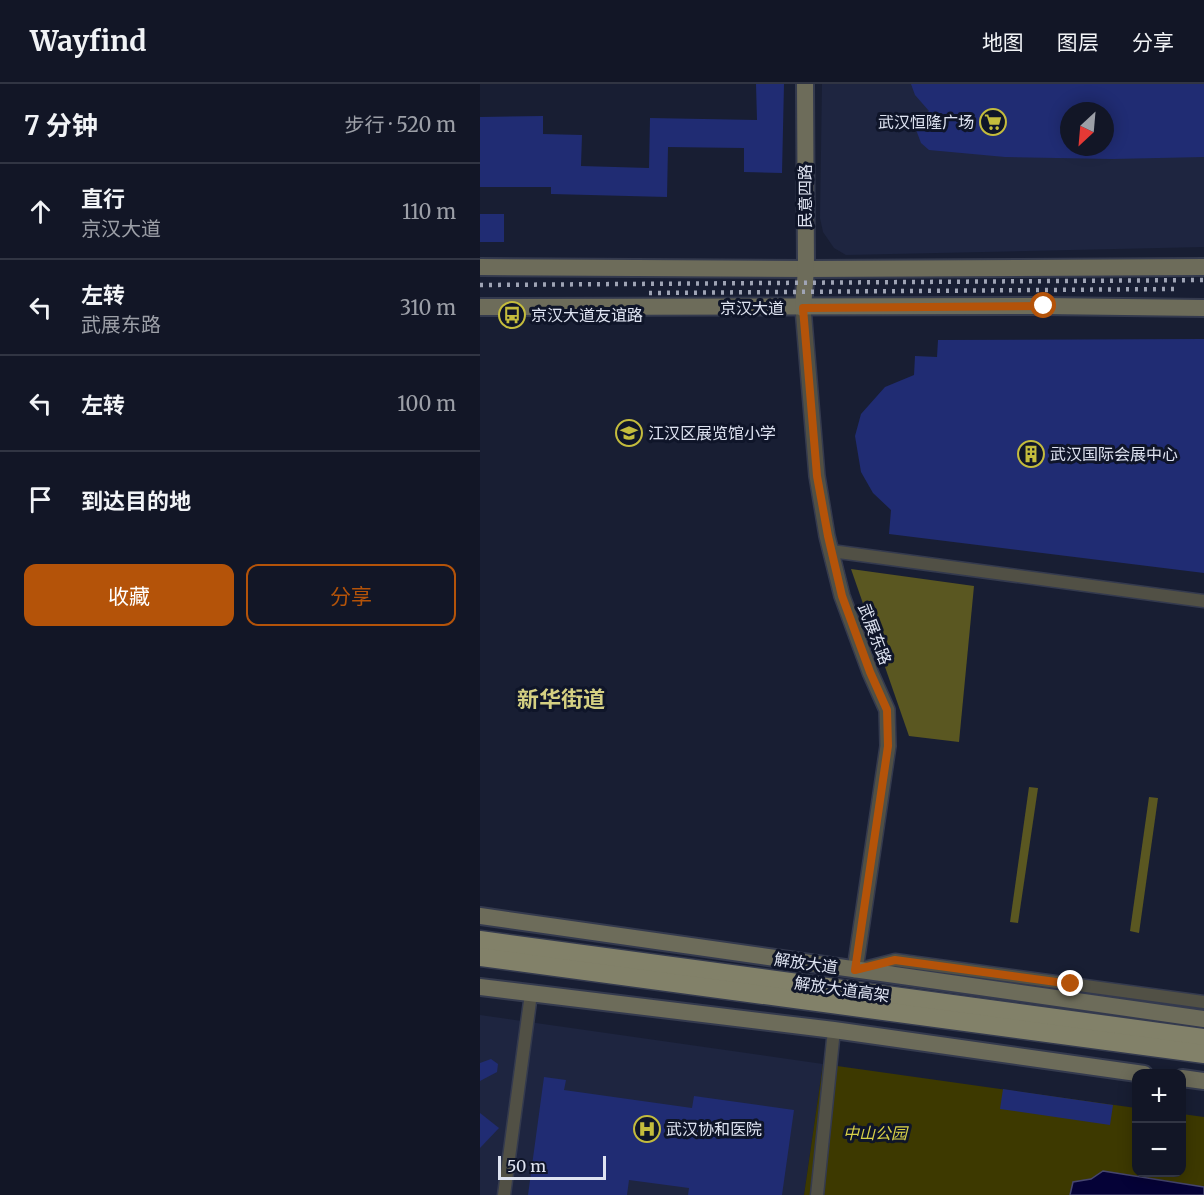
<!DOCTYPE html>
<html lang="zh">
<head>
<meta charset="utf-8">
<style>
	body { margin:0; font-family:Merriweather,"Noto Sans SC",serif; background:#1b1f2e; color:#f1f3f6 }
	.controls { position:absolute; right:18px; bottom:18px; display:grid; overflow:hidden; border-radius:12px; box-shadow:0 3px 15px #0003 }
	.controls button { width:54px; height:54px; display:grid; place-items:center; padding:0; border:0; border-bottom:2px solid #313543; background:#121626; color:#f1f3f6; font:30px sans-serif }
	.compass { position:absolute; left:580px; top:18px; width:54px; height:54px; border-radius:50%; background:#121626; box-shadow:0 3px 15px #0003; rotate:206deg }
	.scale { position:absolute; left:18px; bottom:15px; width:108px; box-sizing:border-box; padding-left:6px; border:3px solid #dee3f1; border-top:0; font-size:16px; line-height:21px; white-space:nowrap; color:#dee3f1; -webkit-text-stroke:4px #0f1529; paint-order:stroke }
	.stop { position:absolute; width:18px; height:18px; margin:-14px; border:4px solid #b45309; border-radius:50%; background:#fff }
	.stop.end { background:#b45309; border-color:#fff; box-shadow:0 2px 6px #0008 }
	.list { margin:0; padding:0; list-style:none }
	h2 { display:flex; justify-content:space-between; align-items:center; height:78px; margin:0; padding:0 24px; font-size:26px }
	h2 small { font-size:20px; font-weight:400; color:#9c9fa7 }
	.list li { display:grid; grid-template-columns:39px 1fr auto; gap:18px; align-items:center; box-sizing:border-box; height:96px; padding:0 24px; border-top:2px solid #313543 }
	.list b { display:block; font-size:22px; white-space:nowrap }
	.list p { margin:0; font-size:20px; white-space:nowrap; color:#9c9fa7 }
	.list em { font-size:20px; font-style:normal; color:#9c9fa7 }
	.actions { display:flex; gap:12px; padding:18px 24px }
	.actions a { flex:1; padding:14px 0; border:2px solid #b45309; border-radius:12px; text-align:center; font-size:21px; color:#b45309 }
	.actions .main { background:#b45309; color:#fff }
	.icon { flex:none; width:33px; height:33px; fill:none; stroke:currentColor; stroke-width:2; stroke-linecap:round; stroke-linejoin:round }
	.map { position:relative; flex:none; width:724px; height:1111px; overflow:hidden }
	header { display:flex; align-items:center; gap:36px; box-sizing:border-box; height:84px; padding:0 30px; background:#121626; border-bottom:2px solid #313543 }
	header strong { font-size:28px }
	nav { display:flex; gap:33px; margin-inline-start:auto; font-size:21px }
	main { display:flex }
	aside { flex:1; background:#121626 }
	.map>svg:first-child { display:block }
	.built { fill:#1e2540; fill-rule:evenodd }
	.green { fill:#3d3900 }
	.forest { fill:#5a5721 }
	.water { fill:#050237; stroke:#46466f; stroke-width:1.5 }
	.building { fill:#202c73; fill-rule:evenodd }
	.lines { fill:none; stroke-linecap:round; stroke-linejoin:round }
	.minor-casing { stroke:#343a4e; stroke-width:15 }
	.tertiary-casing { stroke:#343a4e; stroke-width:18 }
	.secondary-casing { stroke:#343a4e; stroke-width:20 }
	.primary-casing { stroke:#343a4e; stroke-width:21 }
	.minor { stroke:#515045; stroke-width:12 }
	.tertiary { stroke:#515045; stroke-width:15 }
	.secondary { stroke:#6d6c5a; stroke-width:16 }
	.primary { stroke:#828169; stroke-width:18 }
	.rail { stroke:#9fa4b5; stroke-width:4.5; stroke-dasharray:3 6; stroke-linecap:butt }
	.route { stroke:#b45309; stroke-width:8 }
	.labels { text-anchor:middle; stroke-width:6; stroke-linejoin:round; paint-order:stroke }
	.poi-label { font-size:16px; fill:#dee3f1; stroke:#0f1529; text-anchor:start }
	.street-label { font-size:16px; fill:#dee3f1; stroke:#0f1529 }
	.park-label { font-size:16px; font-style:italic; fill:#d9d148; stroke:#0f1529 }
	.district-label { font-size:22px; font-weight:bold; fill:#d5d082; stroke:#0f1529 }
</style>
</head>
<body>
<header>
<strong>Wayfind</strong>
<nav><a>地图</a><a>图层</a><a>分享</a></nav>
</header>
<main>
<aside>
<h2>7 分钟<small>步行 · 520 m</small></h2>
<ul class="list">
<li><svg class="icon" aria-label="ahead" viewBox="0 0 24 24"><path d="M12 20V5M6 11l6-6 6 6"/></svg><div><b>直行</b><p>京汉大道</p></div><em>110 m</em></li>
<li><svg class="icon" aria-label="left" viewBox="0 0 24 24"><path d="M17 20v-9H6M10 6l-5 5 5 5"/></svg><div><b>左转</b><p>武展东路</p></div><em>310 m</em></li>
<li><svg class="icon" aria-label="left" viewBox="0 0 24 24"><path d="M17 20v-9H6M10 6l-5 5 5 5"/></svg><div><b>左转</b></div><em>100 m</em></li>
<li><svg class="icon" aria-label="arrive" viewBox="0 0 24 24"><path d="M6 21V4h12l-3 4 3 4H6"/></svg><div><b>到达目的地</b></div></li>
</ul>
<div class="actions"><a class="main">收藏</a><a>分享</a></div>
</aside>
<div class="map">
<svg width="724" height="1111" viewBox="0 0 724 1111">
	<rect width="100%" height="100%" fill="#181e33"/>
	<!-- built -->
	<g class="built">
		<path d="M342 0H724V163L366 171 354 164 343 148 340 134ZM589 27H625V63H589Z"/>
		<polygon points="0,931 343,980 324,1111 0,1111"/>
	</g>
	<!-- green -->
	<polygon class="green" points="343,980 656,1024 656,1088 702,1088 702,1030 724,1033 724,1111 324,1111"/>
	<!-- forest -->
	<g class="forest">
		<polygon points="371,485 494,502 479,658 429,652"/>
		<polygon points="549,703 558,704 538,839 530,838"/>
		<polygon points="669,713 678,714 659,849 650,847"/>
	</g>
	<!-- water -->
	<polygon class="water" points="623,1087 724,1103 724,1111 590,1111 593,1098 611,1095"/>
	<!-- building -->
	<g class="building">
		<polygon points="276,0 304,0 302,89 264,88 264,64 188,63 187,113 71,110 71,103 0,103 0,33 63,32 63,50 102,51 101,82 169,84 170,34 277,36"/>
		<path d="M431 0H724V73L632 75 525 73 449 66 441 59 435 43 440 34 449 27 435 11ZM589 27H625V63H589Z"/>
		<rect x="0" y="130" width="24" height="28"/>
		<polygon points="724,255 724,489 409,450 411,426 393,409 381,388 375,352 381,330 405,303 434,291 435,272 457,273 458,256"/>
		<polygon points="11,975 18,980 17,988 0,997 0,979"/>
		<polygon points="64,993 86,996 84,1006 212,1024 214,1012 314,1026 302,1111 208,1111 209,1104 149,1096 147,1111 48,1111"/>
		<polygon points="523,1005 633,1021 630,1041 520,1025"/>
		<polygon points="0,1029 19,1044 0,1064"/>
	</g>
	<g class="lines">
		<defs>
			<g id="minor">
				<polyline points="351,467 724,517"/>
				<polyline points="384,884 415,876 724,918"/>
				<polyline points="24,1111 51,910"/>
				<polyline points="337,1111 354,946"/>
			</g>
			<polyline id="tertiary" points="323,224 337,392 347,452 362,512 390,588 407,626 408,662 375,886"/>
			<g id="secondary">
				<polyline points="0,183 326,185 724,183"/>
				<polyline points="0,223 564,222 724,224"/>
				<polyline points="323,224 326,185 325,0"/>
				<polyline points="0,832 724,935"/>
				<polyline points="0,903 354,946 664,990"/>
				<polyline points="702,994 724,997"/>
			</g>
			<g id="primary">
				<polyline points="0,856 724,954"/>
				<polyline points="0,873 724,970"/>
			</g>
		</defs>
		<!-- minor casing -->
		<use href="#minor" class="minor-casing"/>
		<!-- tertiary casing -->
		<use href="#tertiary" class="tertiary-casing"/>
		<!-- secondary casing -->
		<use href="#secondary" class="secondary-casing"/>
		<!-- primary casing -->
		<use href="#primary" class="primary-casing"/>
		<!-- minor -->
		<use href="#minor" class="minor"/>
		<!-- tertiary -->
		<use href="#tertiary" class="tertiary"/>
		<!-- secondary -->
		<use href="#secondary" class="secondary"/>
		<!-- primary -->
		<use href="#primary" class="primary"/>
		<!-- rail -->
		<g class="rail">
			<polyline points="0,201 724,196"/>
			<polyline points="169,209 694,205"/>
		</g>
	</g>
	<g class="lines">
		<!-- route -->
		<polyline class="route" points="564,222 323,224 337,392 348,452 362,512 390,588 407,626 408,662 375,886 415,876 591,900"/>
	</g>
	<!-- icons -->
	<defs>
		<symbol id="supermarket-ring" viewBox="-11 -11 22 22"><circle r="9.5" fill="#0f1529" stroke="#c4bc3d" stroke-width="1.5"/><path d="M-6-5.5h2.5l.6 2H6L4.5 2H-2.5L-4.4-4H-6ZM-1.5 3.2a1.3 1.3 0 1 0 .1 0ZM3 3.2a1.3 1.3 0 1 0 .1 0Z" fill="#c4bc3d"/></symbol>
		<symbol id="bus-ring" viewBox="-11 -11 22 22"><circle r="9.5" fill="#0f1529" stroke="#c4bc3d" stroke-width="1.5"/><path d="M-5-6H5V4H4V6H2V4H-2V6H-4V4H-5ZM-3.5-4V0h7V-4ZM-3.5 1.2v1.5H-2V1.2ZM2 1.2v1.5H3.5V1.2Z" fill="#c4bc3d"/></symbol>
		<symbol id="school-ring" viewBox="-11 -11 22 22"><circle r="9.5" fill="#0f1529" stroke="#c4bc3d" stroke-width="1.5"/><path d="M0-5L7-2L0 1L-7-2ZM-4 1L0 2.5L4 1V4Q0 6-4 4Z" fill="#c4bc3d"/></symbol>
		<symbol id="building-ring" viewBox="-11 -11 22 22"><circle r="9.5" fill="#0f1529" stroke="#c4bc3d" stroke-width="1.5"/><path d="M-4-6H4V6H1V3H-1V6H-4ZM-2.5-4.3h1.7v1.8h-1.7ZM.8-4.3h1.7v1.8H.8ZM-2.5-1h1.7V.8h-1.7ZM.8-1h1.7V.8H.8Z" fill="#c4bc3d"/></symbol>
		<symbol id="hospital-ring" viewBox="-11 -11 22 22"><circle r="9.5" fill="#0f1529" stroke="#c4bc3d" stroke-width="1.5"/><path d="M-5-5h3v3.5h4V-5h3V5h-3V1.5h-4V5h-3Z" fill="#c4bc3d"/></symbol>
	</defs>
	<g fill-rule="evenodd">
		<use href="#supermarket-ring" x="498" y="23" width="30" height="30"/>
		<use href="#bus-ring" x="17" y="216" width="30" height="30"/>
		<use href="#school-ring" x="134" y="334" width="30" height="30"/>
		<use href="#building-ring" x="536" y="355" width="30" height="30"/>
		<use href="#hospital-ring" x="152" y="1030" width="30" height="30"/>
	</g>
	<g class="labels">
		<!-- poi labels -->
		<g class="poi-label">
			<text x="494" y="44" text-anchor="end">武汉恒隆广场</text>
			<text x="51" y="237">京汉大道友谊路</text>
			<text x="168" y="355">江汉区展览馆小学</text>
			<text x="570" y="376">武汉国际会展中心</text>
			<text x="186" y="1051">武汉协和医院</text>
		</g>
		<!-- street labels -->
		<g class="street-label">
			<text transform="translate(325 112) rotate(-90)" y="6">民意四路</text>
			<text x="272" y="230">京汉大道</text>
			<text transform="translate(395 550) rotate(69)" y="6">武展东路</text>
			<text transform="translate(326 879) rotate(8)" y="6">解放大道</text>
			<text transform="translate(362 905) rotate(8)" y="6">解放大道高架</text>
		</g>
		<!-- park labels -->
		<g class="park-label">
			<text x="395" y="1055">中山公园</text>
		</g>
		<!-- district labels -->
		<g class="district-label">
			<text x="81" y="623">新华街道</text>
		</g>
	</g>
</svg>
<div class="controls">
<button>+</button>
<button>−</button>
</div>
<svg class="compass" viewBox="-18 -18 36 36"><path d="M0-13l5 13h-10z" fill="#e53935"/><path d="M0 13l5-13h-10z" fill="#9c9fa7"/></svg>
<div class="scale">50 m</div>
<div class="stop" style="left:564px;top:222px"></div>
<div class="stop end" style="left:591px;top:900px"></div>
</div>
</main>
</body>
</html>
